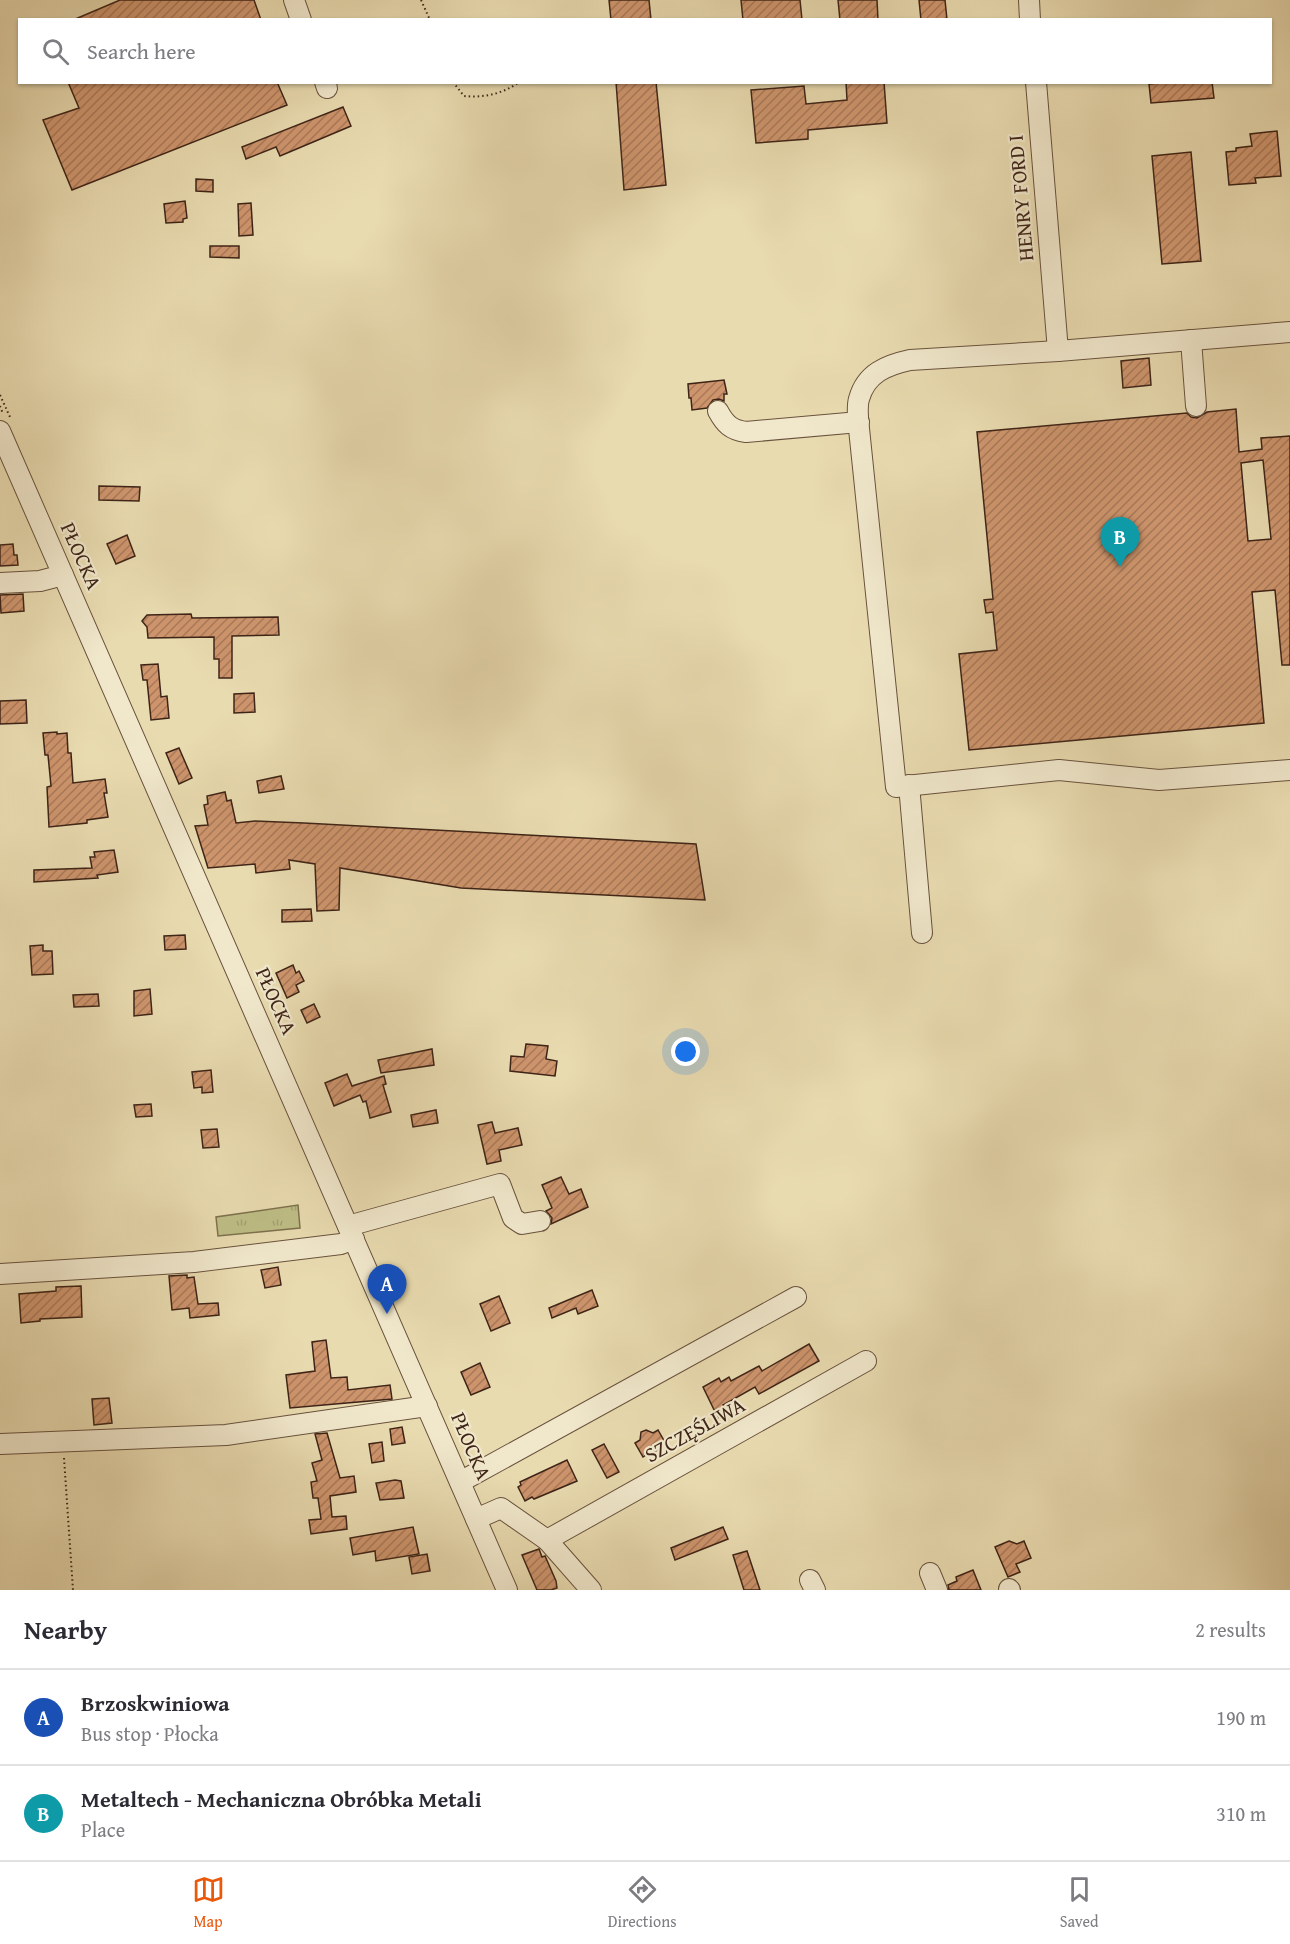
<!DOCTYPE html>
<html lang="en">
<head>
<meta charset="utf-8">
<style>
	body { margin:0; font-family:"Gentium Book Plus",serif; background:#f2f2f3; color:#2b2b33 }
	.you { position:absolute; left:686px; top:1052px; width:21px; height:21px; margin:-15px; border:4px solid #fff; border-radius:50%; background:#1a73e8; box-shadow:0 0 0 9px #1a73e833 }
	.badge { display:grid; place-items:center; width:39px; height:39px; border-radius:50%; background:#ea580c; color:#fff; font-size:20px; font-weight:700 }
	.pin { position:absolute; translate:-50% -50px; filter:drop-shadow(0 2px 3px #0008) }
	.pin::after { content:''; position:absolute; top:32px; width:21px; height:18px; background:inherit; clip-path:polygon(0 0,100% 0,50% 100%) }
	.list { margin:0; padding:0; list-style:none }
	h2 { display:flex; justify-content:space-between; align-items:center; height:78px; margin:0; padding:0 24px; font-size:26px }
	h2 small { font-size:20px; font-weight:400; color:#7c7c81 }
	.list li { display:grid; grid-template-columns:39px 1fr auto; gap:18px; align-items:center; box-sizing:border-box; height:96px; padding:0 24px; border-top:2px solid #e1e1e2 }
	.list b { display:block; font-size:22px; white-space:nowrap }
	.list p { margin:0; font-size:20px; white-space:nowrap; color:#7c7c81 }
	.list em { font-size:20px; font-style:normal; color:#7c7c81 }
	.icon { flex:none; width:33px; height:33px; fill:none; stroke:currentColor; stroke-width:2; stroke-linecap:round; stroke-linejoin:round }
	.map { position:relative; flex:none; width:1290px; height:1590px; overflow:hidden }
	.search { position:absolute; background:#fff; box-shadow:0 2px 4px #0004; left:18px; right:18px; top:18px; height:66px; display:flex; align-items:center; gap:15px; box-sizing:border-box; padding:0 21px; border-radius:0px; color:#7c7c81; font-size:22px }
	.sheet { height:270px; background:#fff }
	nav { display:flex; justify-content:space-around; align-items:center; box-sizing:border-box; height:84px; border-top:2px solid #e1e1e2; background:#fff; font-size:16px; color:#7c7c81 }
	nav a { display:grid; justify-items:center; gap:3px }
	nav .on { color:#ea580c }
	.map>svg:first-child { display:block }
	.grass { fill:url(#grass-tufts); stroke:#7e714e; stroke-width:1.5 }
	.building { fill:url(#building-hatch); stroke:#3e2417; stroke-width:1.5; fill-rule:evenodd }
	.lines { fill:none; stroke-linecap:round; stroke-linejoin:round }
	.minor-casing { stroke:#69523d; stroke-width:22 }
	.path { stroke:#3e2417; stroke-width:2; stroke-dasharray:1.5 3; stroke-linecap:butt }
	.minor { stroke:#f1e8cc; stroke-width:20 }
	.labels { text-anchor:middle; stroke-width:4.5; stroke-linejoin:round; paint-order:stroke }
	.street-label { font-size:21px; fill:#3e2417; stroke:#f1e8cc }
</style>
</head>
<body>
<div class="map">
<svg width="1290" height="1590" viewBox="0 0 1290 1590">
	<defs>
		<pattern id="grass-tufts" width="24" height="20" patternUnits="userSpaceOnUse" patternTransform="scale(1.5)"><rect width="24" height="20" fill="#bebe86"/><path d="M3 7l-1-3M5 7V3M7 7l1-3M15 17l-1-3M17 17v-4M19 17l1-3" fill="none" stroke="#a4a373"/></pattern>
		<pattern id="building-hatch" width="6" height="6" patternUnits="userSpaceOnUse" patternTransform="scale(1.5)"><rect width="6" height="6" fill="#ce956d"/><path d="M-1 1l2-2M0 6l6-6M5 7l2-2" fill="none" stroke="#a97959"/></pattern>
	</defs>
	<rect width="100%" height="100%" fill="#e9dbb0"/>
	<filter id="stains"><feTurbulence type="fractalNoise" baseFrequency=".00333" numOctaves="4"/><feColorMatrix values="0 0 0 0 .2 0 0 0 0 .09 0 0 0 0 .02 0 0 0 .5 -.17"/></filter>
	<radialGradient id="worn" r=".72"><stop offset=".6" stop-color="#630" stop-opacity="0"/><stop offset="1" stop-color="#630" stop-opacity=".3"/></radialGradient>
	<!-- grass -->
	<polygon class="grass" points="298,1205 300,1228 218,1236 216,1217"/>
	<!-- building -->
	<g class="building">
		<polygon points="120,0 254,0 261,20 73,20"/>
		<polygon points="609,0 649,0 651,20 611,20"/>
		<polygon points="741,0 800,0 802,20 743,20"/>
		<polygon points="838,0 877,0 878,20 840,20"/>
		<polygon points="919,0 945,0 947,20 921,20"/>
		<polygon points="68,82 277,82 287,105 72,190 43,120 79,108"/>
		<polygon points="616,82 656,82 666,185 624,190"/>
		<polygon points="846,82 884,82 887,123 808,130 808,139 756,143 751,90 804,86 806,104 847,100"/>
		<polygon points="1169,82 1212,82 1214,98 1151,103 1149,84"/>
		<polygon points="343,107 351,126 280,156 276,147 246,159 242,147"/>
		<polygon points="1277,131 1281,176 1255,178 1256,183 1229,185 1226,152 1236,151 1236,148 1252,146 1250,134"/>
		<polygon points="1191,152 1201,261 1162,264 1152,156"/>
		<polygon points="196,179 213,180 213,192 196,191"/>
		<polygon points="185,201 187,218 183,219 183,222 166,223 164,204"/>
		<polygon points="251,203 253,235 239,236 238,204"/>
		<polygon points="210,246 239,246 239,258 210,257"/>
		<polygon points="1149,358 1151,385 1123,388 1121,361"/>
		<polygon points="724,380 727,394 724,394 724,401 719,399 713,400 707,408 692,410 691,398 689,398 688,384"/>
		<path d="M1236 409 1239 452 1262 449 1261 438 1290 436V665H1282L1275 590 1252 592 1264 723 969 750 959 654 997 650 993 612 986 613 984 600 993 599 977 432 1187 413 1191 417 1197 418 1207 412ZM1263 460 1271 539 1248 541 1241 463Z"/>
		<polygon points="99,486 140,487 139,501 99,500"/>
		<polygon points="127,535 135,556 116,564 107,544"/>
		<polygon points="13,544 14,555 17,555 18,565 0,566 0,545"/>
		<polygon points="23,594 24,611 1,613 0,595"/>
		<polygon points="191,614 192,618 278,617 279,635 232,636 232,678 219,678 219,659 214,659 214,637 148,638 147,627 142,621 147,615"/>
		<polygon points="158,664 161,697 167,696 169,718 151,720 147,680 143,680 141,665"/>
		<polygon points="254,693 255,712 234,713 234,694"/>
		<polygon points="26,700 27,723 0,724 0,701"/>
		<polygon points="57,732 57,734 67,733 68,753 71,753 73,783 105,779 107,793 104,793 108,817 87,820 87,823 49,827 47,787 51,786 48,755 45,755 43,733"/>
		<polygon points="179,748 192,778 179,784 166,753"/>
		<polygon points="281,776 284,789 259,793 257,781"/>
		<polygon points="225,792 227,801 231,800 236,823 255,821 304,823 696,844 705,900 461,888 340,868 339,910 317,911 315,864 289,860 290,869 256,873 255,864 208,868 195,826 208,825 204,805 208,804 207,796"/>
		<polygon points="114,850 118,872 97,875 98,878 34,882 34,870 92,868 90,857 95,857 94,852"/>
		<polygon points="311,909 312,921 282,922 282,910"/>
		<polygon points="185,935 186,949 165,950 164,936"/>
		<polygon points="43,945 43,951 52,951 53,974 32,975 30,946"/>
		<polygon points="293,965 296,973 299,971 304,981 296,985 299,992 287,998 276,973"/>
		<polygon points="150,989 152,1014 134,1016 134,991"/>
		<polygon points="98,994 99,1006 74,1007 73,995"/>
		<polygon points="314,1004 320,1017 307,1023 301,1010"/>
		<polygon points="526,1044 548,1046 546,1059 557,1061 555,1076 510,1071 511,1056 524,1057"/>
		<polygon points="432,1049 434,1065 381,1073 378,1060"/>
		<polygon points="211,1070 213,1092 202,1093 202,1087 194,1088 192,1072"/>
		<polygon points="347,1074 352,1086 384,1076 386,1084 383,1085 391,1112 370,1118 366,1101 363,1102 360,1095 334,1106 325,1083"/>
		<polygon points="151,1104 152,1116 136,1117 134,1105"/>
		<polygon points="436,1110 438,1123 413,1127 411,1115"/>
		<polygon points="492,1122 495,1133 518,1128 522,1145 499,1150 501,1161 487,1164 478,1125"/>
		<polygon points="217,1129 219,1147 203,1148 201,1130"/>
		<polygon points="561,1177 569,1194 581,1189 588,1207 551,1224 552,1218 546,1211 552,1208 542,1185"/>
		<polygon points="278,1267 281,1285 265,1288 261,1270"/>
		<polygon points="187,1275 187,1278 194,1277 198,1304 218,1303 219,1315 190,1318 189,1308 172,1310 169,1276"/>
		<polygon points="81,1286 82,1317 40,1319 40,1321 21,1323 19,1294 56,1291 56,1287"/>
		<polygon points="592,1290 598,1306 578,1314 576,1308 552,1318 549,1308"/>
		<polygon points="499,1296 510,1323 491,1331 480,1304"/>
		<polygon points="326,1340 331,1378 347,1377 348,1390 390,1385 392,1399 290,1408 286,1375 315,1371 312,1342"/>
		<polygon points="809,1344 819,1361 759,1394 755,1387 723,1405 727,1412 718,1418 703,1387 719,1378 721,1382 729,1377 731,1381 759,1366 762,1371"/>
		<polygon points="480,1363 490,1387 471,1395 461,1372"/>
		<polygon points="109,1398 112,1423 94,1425 92,1399"/>
		<polygon points="402,1427 405,1443 392,1445 390,1429"/>
		<polygon points="646,1430 653,1433 658,1430 666,1444 650,1455 649,1453 643,1457 635,1443 640,1440 641,1432"/>
		<polygon points="327,1433 340,1478 354,1476 356,1492 330,1496 332,1517 346,1516 347,1529 311,1534 309,1520 321,1519 318,1498 313,1498 311,1482 317,1481 312,1463 322,1460 315,1434"/>
		<polygon points="382,1442 384,1461 372,1463 369,1444"/>
		<polygon points="604,1444 619,1472 607,1478 592,1450"/>
		<polygon points="567,1460 577,1481 534,1499 532,1497 525,1501 518,1487 521,1485 520,1482"/>
		<polygon points="395,1480 401,1481 404,1498 380,1500 376,1483"/>
		<polygon points="413,1527 419,1554 376,1561 375,1551 353,1555 350,1538"/>
		<polygon points="723,1527 728,1539 675,1560 671,1548"/>
		<polygon points="1009,1541 1017,1544 1024,1541 1031,1558 1016,1564 1020,1572 1008,1577 995,1547"/>
		<polygon points="539,1549 542,1557 545,1556 556,1581 557,1588 551,1590 537,1590 522,1555"/>
		<polygon points="747,1551 760,1590 744,1590 733,1555"/>
		<polygon points="427,1554 430,1571 412,1574 409,1557"/>
		<polygon points="973,1570 981,1590 949,1590 948,1585 957,1581 956,1577"/>
	</g>
	<g class="lines">
		<defs>
			<g id="minor">
				<polyline points="294,0 301,20"/>
				<polyline points="1029,0 1030,20"/>
				<polyline points="325,82 327,88"/>
				<polyline points="1036,82 1058,351"/>
				<path d="M1290 332 1058 351 910 360C887 365 866 373 859 399 857 405 858 413 858 419L896 787 1059 770 1159 780 1290 770"/>
				<polyline points="1191,340 1196,406"/>
				<path d="M718 411C725 424 731 430 746 432L859 422"/>
				<polyline points="0,431 507,1590"/>
				<polyline points="0,583 40,581 63,575"/>
				<polyline points="909,785 922,933"/>
				<polyline points="348,1226 500,1184 513,1218 522,1224 540,1221"/>
				<polyline points="0,1274 194,1262 341,1244 354,1239"/>
				<polyline points="0,1444 226,1435 427,1406"/>
				<polyline points="460,1482 796,1297"/>
				<polyline points="476,1519 501,1508 547,1540 591,1590"/>
				<polyline points="547,1540 866,1361"/>
				<polyline points="930,1573 937,1590"/>
				<polyline points="810,1580 815,1590"/>
				<polyline points="1009,1589 1010,1590"/>
			</g>
		</defs>
		<!-- minor casing -->
		<use href="#minor" class="minor-casing"/>
		<!-- path -->
		<g class="path">
			<polyline points="421,0 430,20"/>
			<path d="M453 82 464 96C483 98 503 94 519 82"/>
			<polyline points="0,395 10,417"/>
			<polyline points="0,406 3,414"/>
			<polyline points="64,1458 73,1590"/>
		</g>
		<!-- minor -->
		<use href="#minor" class="minor"/>
	</g>
	<g class="labels">
		<!-- street labels -->
		<g class="street-label">
			<text transform="translate(1021 198) rotate(-95)" y="7">HENRY FORD I</text>
			<text transform="translate(81 556) rotate(66)" y="7">PŁOCKA</text>
			<text transform="translate(276 1001) rotate(66)" y="7">PŁOCKA</text>
			<text transform="translate(695 1430) rotate(-29)" y="7">SZCZĘŚLIWA</text>
			<text transform="translate(471 1446) rotate(67)" y="7">PŁOCKA</text>
		</g>
	</g>
	<rect width="100%" height="100%" filter="url(#stains)"/>
	<rect width="100%" height="100%" fill="url(#worn)"/>
</svg>
<div class="you"></div>
<div class="pin badge" style="left:387px;top:1314px;background:#1a4fb4">A</div>
<div class="pin badge" style="left:1120px;top:567px;background:#0f9aa8">B</div>
<div class="search"><svg class="icon" aria-label="search" viewBox="0 0 24 24"><circle cx="10" cy="10" r="6"/><path d="M15 15l6 6"/></svg>Search here</div>
</div>
<section class="sheet">
<h2>Nearby<small>2 results</small></h2>
<ul class="list">
<li><span class="badge" style="background:#1a4fb4">A</span><div><b>Brzoskwiniowa</b><p>Bus stop · Płocka</p></div><em>190 m</em></li>
<li><span class="badge" style="background:#0f9aa8">B</span><div><b>Metaltech - Mechaniczna Obróbka Metali</b><p>Place</p></div><em>310 m</em></li>
</ul>
</section>
<nav>
<a class="on"><svg class="icon" aria-label="map" viewBox="0 0 24 24"><path d="M3 6l6-2 6 2 6-2v14l-6 2-6-2-6 2zM9 4v14M15 6v14"/></svg>Map</a>
<a><svg class="icon" aria-label="directions" viewBox="0 0 24 24"><path d="M12 3l9 9-9 9-9-9zM9 14v-3h6M13 9l2 2-2 2"/></svg>Directions</a>
<a><svg class="icon" aria-label="saved" viewBox="0 0 24 24"><path d="M7 4h10v16l-5-4-5 4z"/></svg>Saved</a>
</nav>
</body>
</html>
